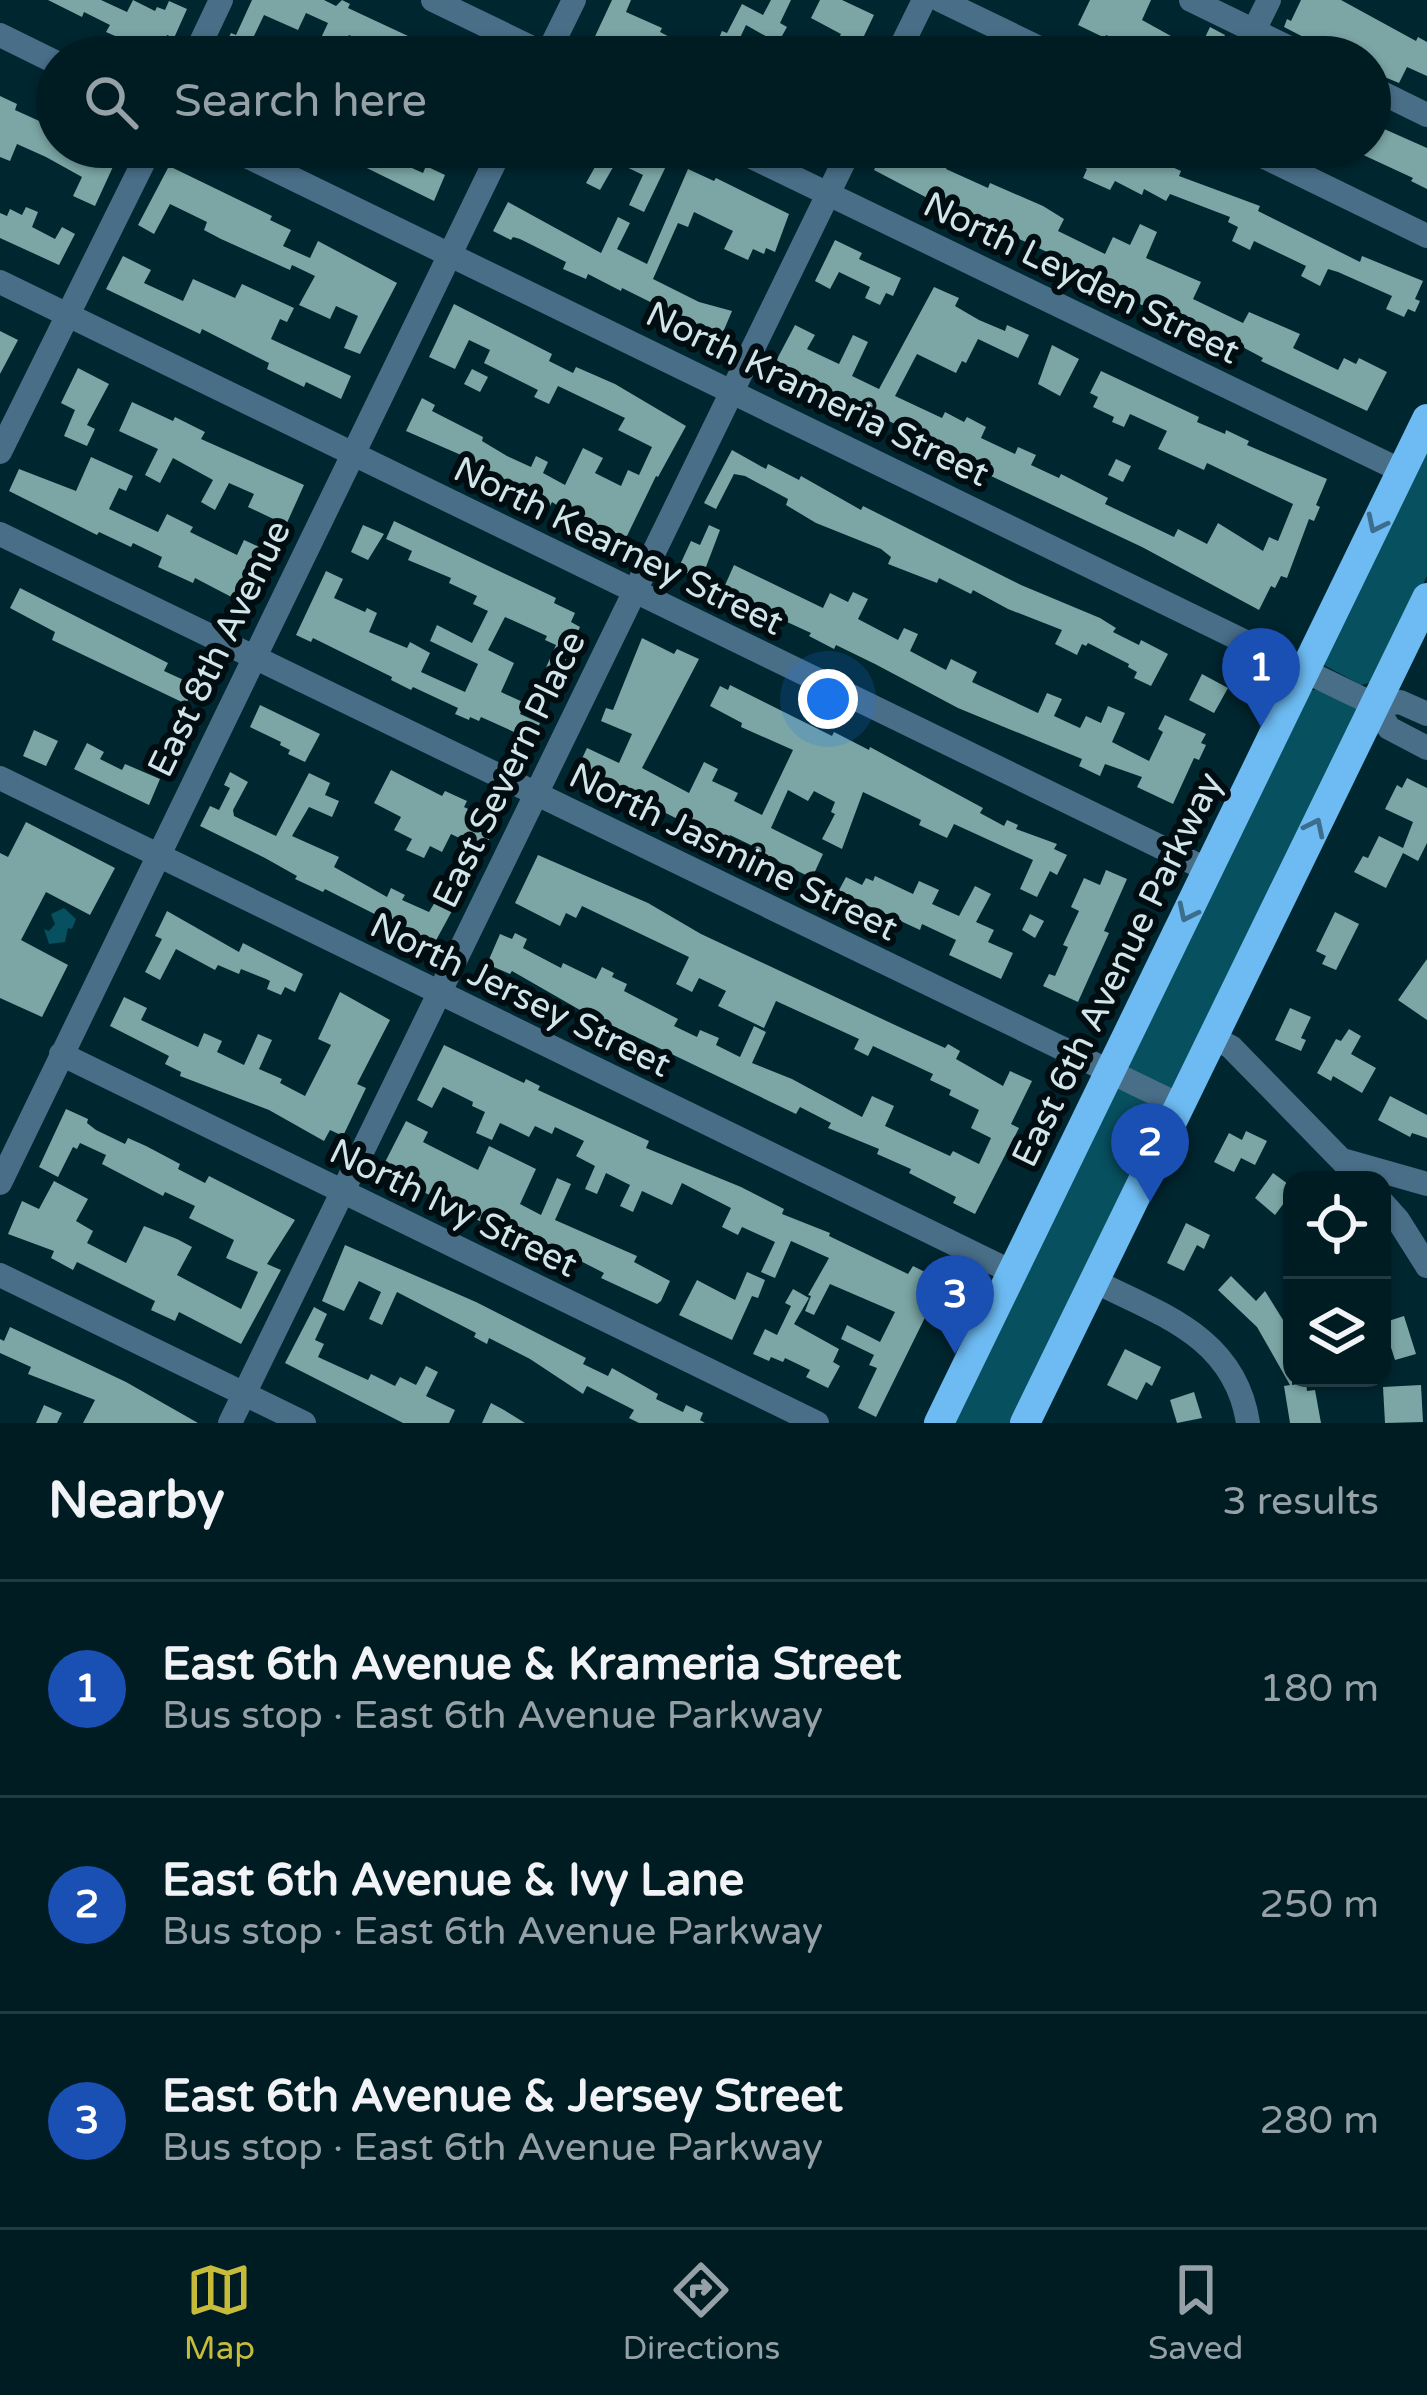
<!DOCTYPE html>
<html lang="en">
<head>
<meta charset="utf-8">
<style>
	body { margin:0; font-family:"Varela Round",sans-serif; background:#0e2930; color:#f1f3f6 }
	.controls { position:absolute; right:36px; bottom:36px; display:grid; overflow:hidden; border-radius:24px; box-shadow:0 3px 9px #0004 }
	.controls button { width:108px; height:108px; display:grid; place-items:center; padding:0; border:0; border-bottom:3px solid #223a41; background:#001c23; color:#f1f3f6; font:60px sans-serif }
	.you { position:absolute; left:828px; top:699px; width:42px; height:42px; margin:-30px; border:9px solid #fff; border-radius:50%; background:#1a73e8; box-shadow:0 0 0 18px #1a73e833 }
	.badge { display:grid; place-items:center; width:78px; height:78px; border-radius:50%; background:#c7bb3c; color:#fff; font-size:39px; font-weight:700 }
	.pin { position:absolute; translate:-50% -99px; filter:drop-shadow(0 3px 6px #0008) }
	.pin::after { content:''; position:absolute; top:63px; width:42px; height:36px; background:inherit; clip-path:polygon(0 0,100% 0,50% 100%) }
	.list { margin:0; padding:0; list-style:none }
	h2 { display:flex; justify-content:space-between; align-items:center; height:156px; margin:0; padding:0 48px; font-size:51px }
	h2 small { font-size:39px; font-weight:400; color:#95a1a6 }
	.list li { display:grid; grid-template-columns:78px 1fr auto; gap:36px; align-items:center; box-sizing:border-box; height:216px; padding:0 48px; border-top:3px solid #223a41 }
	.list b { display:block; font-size:45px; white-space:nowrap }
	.list p { margin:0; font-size:39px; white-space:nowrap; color:#95a1a6 }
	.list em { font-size:39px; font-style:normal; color:#95a1a6 }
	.icon { flex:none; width:66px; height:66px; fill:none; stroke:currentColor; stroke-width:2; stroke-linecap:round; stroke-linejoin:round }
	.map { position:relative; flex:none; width:1427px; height:1423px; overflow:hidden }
	.search { position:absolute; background:#001c23; box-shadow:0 3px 9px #0004; left:36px; right:36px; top:36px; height:132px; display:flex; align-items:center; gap:30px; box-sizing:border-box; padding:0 42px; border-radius:66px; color:#95a1a6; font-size:45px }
	.sheet { height:804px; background:#001c23 }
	nav { display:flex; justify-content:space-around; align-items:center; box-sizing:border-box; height:168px; border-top:3px solid #223a41; background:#001c23; font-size:33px; color:#95a1a6 }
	nav a { display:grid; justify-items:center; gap:6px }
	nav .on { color:#c7bb3c }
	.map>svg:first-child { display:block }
	.green { fill:#075060 }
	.building { fill:#7ba6a5 }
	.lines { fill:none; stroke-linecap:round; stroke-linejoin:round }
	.minor { stroke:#496e88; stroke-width:24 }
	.major { stroke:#6dbbf2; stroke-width:30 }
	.oneway { stroke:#3c6d8d }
	.labels { text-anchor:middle; stroke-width:12; stroke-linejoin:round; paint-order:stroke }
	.street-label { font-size:36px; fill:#d1e5eb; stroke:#010d11 }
</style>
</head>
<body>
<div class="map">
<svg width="1427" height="1423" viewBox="0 0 1427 1423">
	<rect width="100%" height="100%" fill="#00262f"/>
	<!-- green -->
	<g class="green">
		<polygon points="1427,441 1427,576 1376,681 1361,685 1322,664"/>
		<polygon points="1309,690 1319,690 1360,711 1017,1423 951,1423"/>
		<polygon points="64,908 76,919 72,929 68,928 65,942 49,944 44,929 49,931 55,924 51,914"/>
	</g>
	<!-- building -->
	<g class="building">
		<polygon points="48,0 101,0 127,12 133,0 155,11 157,7 165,10 169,1 187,9 174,38 167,35 158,55 106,32 110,25 84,12 82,17"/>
		<polygon points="252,0 324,0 336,6 342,0 350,4 348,8 453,57 398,57 349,35 343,48 321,38 328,23 306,13 298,30 264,15 244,57 219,57 231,33 236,35"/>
		<polygon points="612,0 631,0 626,12 662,28 660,32 708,57 635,57 615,48 612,55 591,45"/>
		<polygon points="771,0 791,0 780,23 787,27 778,43 746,25 732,55 715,47 722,31 727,33 742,4 763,15"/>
		<polygon points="820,0 842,0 874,15 854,57 829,57 841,34 811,18"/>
		<polygon points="1090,0 1151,0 1142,20 1189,46 1190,43 1200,48 1210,27 1225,35 1216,54 1222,57 1151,57 1106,35 1105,38 1078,25"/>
		<polygon points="1301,0 1341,0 1416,41 1418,37 1427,42 1427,76 1407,67 1399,83 1370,71 1370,57 1342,57 1284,27 1287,19 1291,21"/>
		<polygon points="0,96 17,104 15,110 57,129 57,147 122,147 95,206 73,196 82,177 46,157 17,144 10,161 0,157"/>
		<polygon points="1371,106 1389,115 1382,128 1427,148 1427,189 1411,181 1413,178 1346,147 1370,147"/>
		<polygon points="324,147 384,147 381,154 423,173 426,166 445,175 434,201"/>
		<polygon points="606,147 643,147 669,160 644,212 629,205 643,175 616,162 600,190 586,183"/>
		<polygon points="885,147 956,147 946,169 988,188 990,183 1043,206 1064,219 1058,231 1105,254 1113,237 1130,245 1140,224 1157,232 1146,258 1201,282 1193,299 1243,323 1249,312 1300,334 1293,348 1338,370 1344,358 1356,364 1359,358 1387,372 1367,411 1261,361 1263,358 1222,336 1181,323 1092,282 1044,258 1047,252 998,229 1000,226 979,215 975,223 874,170"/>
		<polygon points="1041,147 1143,147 1172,162 1170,166 1181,171 1179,176 1260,206 1258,211 1360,262 1362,256 1423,281 1415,299 1420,301 1415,312 1408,309 1404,317 1386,309 1392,296 1338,272 1328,269 1320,286 1301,276 1306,266 1254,241 1250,250 1232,241 1238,227 1228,222 1230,217 1170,194 1166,201 1144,189 1142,195 1115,181 1110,190 1083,178 1087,169"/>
		<polygon points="169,166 272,216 270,220 291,230 283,246 310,258 318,241 397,283 360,354 344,348 358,316 336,306 330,319 299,305 315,276 292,265 290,270 221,239 204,230 207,222 170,204 154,234 138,225"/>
		<polygon points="688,169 714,181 716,178 789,214 775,252 766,248 764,254 753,249 748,260 724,249 733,231 694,212 688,227 678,223 653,279 699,302 732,311 721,337 622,288 621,291 588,274 586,279 563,269 566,262 520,239 513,237 511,240 493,231 508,202 601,253 618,217 630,223 617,249 647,264"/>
		<polygon points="26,207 38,212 32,227 55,239 62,227 75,234 59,265 0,238 0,213 7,216 10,209 22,215"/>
		<polygon points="835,240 862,253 859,259 901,278 893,296 886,293 880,305 865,298 870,287 839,272 830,289 815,281"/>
		<polygon points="123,256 151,270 144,283 183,301 193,279 235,298 242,284 294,308 287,322 280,319 271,339 351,376 341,399 306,382 304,387 267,369 269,363 202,329 200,334 106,289"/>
		<polygon points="934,287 959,298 955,306 979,320 1005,331 1007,325 1029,335 1018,358 978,339 966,363 962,361 956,373 917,354 895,396 942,418 945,412 964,422 967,417 986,427 981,438 1015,454 1018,447 1036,455 1031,465 1059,478 1061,474 1108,498 1105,504 1174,537 1178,529 1207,544 1218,523 1263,551 1269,537 1278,541 1293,504 1207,463 1204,470 1158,449 1167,431 1130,414 1124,427 1112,422 1114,417 1093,407 1098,397 1090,393 1101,371 1199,417 1197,422 1225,434 1226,430 1249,441 1247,445 1327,479 1316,505 1320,507 1314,521 1309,519 1287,578 1281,576 1275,588 1271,586 1259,610 1142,547 974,468 916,438 918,434 875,415 872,420 803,387 807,378 776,361 795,325 815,335 807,349 839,364 853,335 868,342 852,376 879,389"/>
		<polygon points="454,304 552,354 549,361 573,373 576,367 615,384 686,426 658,477 656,476 626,538 593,523 591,527 552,502 550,506 468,468 457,463 461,455 406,431 422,398 435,405 432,411 483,437 482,441 507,456 531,467 536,456 548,462 543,473 565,485 583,448 603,458 595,473 621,486 628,470 639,475 652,447 618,430 625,418 558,386 549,404 534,397 538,390 484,363 490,350 469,340 455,369 429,357"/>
		<polygon points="0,331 18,340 0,374"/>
		<polygon points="1052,345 1079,359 1060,396 1038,384"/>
		<polygon points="78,368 109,384 87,425 95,429 87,446 64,436 75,410 61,403"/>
		<polygon points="472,369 488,377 480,392 464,384"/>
		<polygon points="132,402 173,421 175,417 205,432 201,439 304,485 286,525 248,507 254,494 229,483 215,510 201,502 213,480 173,458 160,483 145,475 158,449 119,431"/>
		<polygon points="732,450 766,469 768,464 799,480 801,476 861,510 863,506 1021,585 1100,618 1116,628 1113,632 1139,645 1141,640 1168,654 1151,686 1134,678 1137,672 1128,667 1129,664 1088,643 1086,646 1082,644 1077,655 1055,644 1062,630 1008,609 973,590 971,594 939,578 937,583 888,564 891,557 881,549 816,523 786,505 788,499 745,476 734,474 716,509 704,503"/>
		<polygon points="91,457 133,476 126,491 119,488 109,509 158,532 167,514 193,527 190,532 237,555 244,540 266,550 241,602 195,578 193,583 158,567 162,557 133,543 131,547 99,532 97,535 9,491 19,469 76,491"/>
		<polygon points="1116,459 1131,466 1123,482 1108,475"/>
		<polygon points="394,521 556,598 554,603 575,613 571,622 580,627 576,636 584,640 563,680 544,672 556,645 545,640 547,636 505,617 488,650 514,663 501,692 525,703 520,714 540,723 532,740 481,717 479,721 470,717 469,720 455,714 458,708 413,687 411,690 391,680 392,677 313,638 311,642 296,635 326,571 343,579 334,598 365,612 367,608 377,613 369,632 407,648 410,642 430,653 421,672 465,692 478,664 430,641 437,625 472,643 488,611 473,604 477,596 449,583 451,578 408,560 412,551 386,539"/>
		<polygon points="363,525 384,534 368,560 351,552"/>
		<polygon points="709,525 720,530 701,580 678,569 691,541 700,545"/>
		<polygon points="734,565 823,608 830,593 848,602 853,592 868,599 858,619 898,640 904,628 918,634 910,651 946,670 951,659 977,672 972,682 1038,713 1047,693 1062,699 1054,716 1080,728 1086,716 1101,723 1108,706 1125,713 1112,742 1149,761 1163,732 1158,729 1165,715 1206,734 1201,743 1206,745 1199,760 1194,758 1173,804 1137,787 1142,777 1105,764 1100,776 1079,766 1082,759 958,708 875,664 836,645 834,649 809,636 811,633 722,592"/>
		<polygon points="20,588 168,663 164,671 188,682 191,675 208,683 199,701 190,696 186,704 52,640 55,632 10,608"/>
		<polygon points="642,638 674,654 677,649 699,659 642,768 689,793 704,762 718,769 712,781 738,793 734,801 762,815 793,750 741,727 742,723 710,706 720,686 728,690 730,685 832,736 834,732 869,750 870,747 983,808 980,813 1004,826 1007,820 1018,825 1016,829 1057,844 1054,849 1067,855 1057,875 1050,871 1037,897 1020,889 1033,860 954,824 947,838 919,825 921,820 863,792 842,849 822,839 835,814 831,812 835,802 814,791 808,801 788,790 771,828 823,854 812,878 777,861 774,867 754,858 759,849 730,835 726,843 577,769 587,748 619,763 632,734 601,721 606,708 613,710"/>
		<polygon points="1202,674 1228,688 1214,713 1189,700"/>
		<polygon points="260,705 320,734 305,762 288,754 290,750 280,745 281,742 250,727"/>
		<polygon points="34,730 58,741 46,766 23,756"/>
		<polygon points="87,743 104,752 100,759 122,770 125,764 160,779 149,805 74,769"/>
		<polygon points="391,770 442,796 445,791 467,801 464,807 497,823 484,850 451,834 442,852 430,846 424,858 406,850 412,839 394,830 401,817 374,803"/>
		<polygon points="230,772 248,782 233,810 234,816 276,836 309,773 330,783 325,795 339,801 332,817 309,807 292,836 339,857 334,867 387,897 391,888 405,895 402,900 429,912 449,879 465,887 434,944 325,889 323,892 295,879 297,876 265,858 200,826 210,806 219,810 230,788 224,785"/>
		<polygon points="1407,778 1427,788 1427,843 1418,861 1403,853 1386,888 1354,872 1363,856 1368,858 1379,836 1403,848 1413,822 1385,809 1397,785 1402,788"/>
		<polygon points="26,822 115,868 90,915 46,892 21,940 68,965 42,1017 0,998 0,853 8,857"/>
		<polygon points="538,855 648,903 701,934 895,1025 945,1048 948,1044 960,1051 956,1059 1003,1086 1010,1071 1032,1081 1011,1124 1019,1128 975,1214 953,1203 956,1197 909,1173 911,1169 877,1154 879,1149 828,1128 831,1123 800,1107 796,1114 580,1010 512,971 510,974 487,964 500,934 512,939 515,933 527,939 523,948 561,968 563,963 596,979 602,967 614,973 612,977 627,984 624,991 678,1019 674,1026 697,1037 700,1030 719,1038 716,1045 740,1057 754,1026 766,1032 752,1063 792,1079 862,1117 872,1096 894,1106 885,1126 950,1156 953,1151 979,1164 991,1138 971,1128 979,1110 949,1095 951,1090 930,1080 933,1074 873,1046 868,1056 854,1049 859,1039 776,1001 764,1028 718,1006 726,991 699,978 692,992 676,984 689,957 582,906 576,918 566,913 560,926 515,903"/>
		<polygon points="1106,870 1127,879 1104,931 1109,933 1078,1002 1043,986 1049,974 1055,976 1068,947 1063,945 1079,911 1071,907 1084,878 1100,885"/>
		<polygon points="875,876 913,894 919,881 939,890 932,904 959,916 975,886 991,894 976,922 994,930 988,942 1013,953 1001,979 949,955 956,940 922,924 920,930 838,892 846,877 862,885 866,878 873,881"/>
		<polygon points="167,911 239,952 243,943 303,974 295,992 285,987 281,995 267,989 270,981 266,979 241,969 239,974 218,965 215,970 176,949 160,980 145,972 162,939 155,936"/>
		<polygon points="1335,912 1359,924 1336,970 1322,964 1326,956 1316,951"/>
		<polygon points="1030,914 1044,921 1035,938 1022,930"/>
		<polygon points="1427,959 1427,1020 1398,1000"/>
		<polygon points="340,992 390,1020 357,1084 366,1088 343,1136 330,1130 324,1141 269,1110 180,1076 181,1072 165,1064 169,1056 110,1026 124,997 147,1008 141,1020 198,1047 204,1033 222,1041 217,1052 244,1065 258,1034 272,1040 259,1069 282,1079 280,1083 305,1096 331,1045 318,1039"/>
		<polygon points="1290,1008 1311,1017 1301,1038 1306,1040 1301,1051 1275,1040"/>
		<polygon points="1349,1029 1361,1036 1351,1054 1376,1068 1362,1093 1333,1076 1331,1081 1317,1073 1336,1039 1341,1041"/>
		<polygon points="444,1045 524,1083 526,1079 540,1086 538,1090 649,1141 646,1148 741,1187 784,1209 782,1214 830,1233 829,1236 908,1274 913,1266 943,1281 876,1417 858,1408 877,1368 869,1365 874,1355 841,1339 847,1325 880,1342 895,1312 830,1284 814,1315 805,1311 811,1296 808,1295 829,1258 791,1241 775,1278 761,1272 775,1242 742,1227 738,1235 722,1227 731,1208 682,1183 672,1205 642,1191 633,1212 620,1206 630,1185 606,1173 597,1194 585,1189 595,1166 576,1156 584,1141 555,1127 552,1134 535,1126 529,1137 500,1123 492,1140 476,1133 485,1112 472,1106 473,1102 443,1087 432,1108 417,1100"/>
		<polygon points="1390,1096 1427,1115 1427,1138 1412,1133 1410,1137 1378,1120"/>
		<polygon points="66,1109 88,1119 87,1123 96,1130 125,1144 128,1138 146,1146 180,1164 178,1169 205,1183 209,1176 295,1220 267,1264 281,1270 241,1344 179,1312 175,1321 151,1310 155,1301 77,1262 73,1270 51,1258 54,1251 8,1234 22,1201 39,1209 54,1181 88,1199 76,1221 93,1231 87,1243 126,1263 144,1226 177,1239 192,1247 177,1275 241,1309 258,1272 226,1258 234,1240 189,1218 195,1206 165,1192 163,1196 102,1164 106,1155 80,1143 77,1149 73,1147 58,1177 39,1167"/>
		<polygon points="406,1121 428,1132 423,1142 478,1170 489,1146 536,1169 520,1204 541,1215 557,1178 571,1184 555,1220 637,1256 634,1262 670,1281 661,1301 657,1304 601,1278 604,1273 504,1222 499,1231 381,1170"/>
		<polygon points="1246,1131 1267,1141 1255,1165 1241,1158 1234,1172 1214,1162 1229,1133 1242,1140"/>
		<polygon points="1273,1173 1292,1187 1292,1209 1284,1203 1275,1215 1255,1198"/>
		<polygon points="1186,1223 1210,1235 1204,1249 1197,1245 1184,1271 1167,1263"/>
		<polygon points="345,1245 476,1302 586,1358 583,1364 608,1376 612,1368 658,1394 656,1399 683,1412 686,1405 703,1413 700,1420 705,1423 639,1423 629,1418 634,1410 587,1386 583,1394 530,1359 489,1338 487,1344 474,1337 476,1333 397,1292 382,1325 369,1319 381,1292 359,1281 344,1311 322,1301"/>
		<polygon points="747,1272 765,1280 758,1298 752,1296 732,1340 679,1315 697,1280 735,1300"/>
		<polygon points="1231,1276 1256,1301 1265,1291 1288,1328 1292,1325 1292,1385 1306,1383 1307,1391 1315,1390 1321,1423 1290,1423 1284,1386 1290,1385 1257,1327 1218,1290"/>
		<polygon points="793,1289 809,1298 794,1324 839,1349 833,1362 840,1366 828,1388 806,1377 810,1370 785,1358 783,1362 771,1357 769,1361 753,1354 765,1329 777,1335 791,1306 785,1303"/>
		<polygon points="314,1307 327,1314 315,1340 324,1344 318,1357 368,1380 371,1374 395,1386 400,1377 416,1385 426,1366 438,1372 426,1396 455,1410 449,1423 403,1423 285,1363"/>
		<polygon points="1404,1316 1416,1354 1395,1360 1388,1338 1382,1340 1382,1323"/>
		<polygon points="10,1327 126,1382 198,1423 83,1423 95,1400 28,1374 31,1367 0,1353 0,1339 4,1341"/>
		<polygon points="1125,1349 1161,1367 1152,1386 1146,1382 1137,1400 1107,1385"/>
		<polygon points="1421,1385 1423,1422 1385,1423 1383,1387"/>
		<polygon points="1194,1392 1202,1418 1177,1423 1170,1400"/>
		<polygon points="491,1403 504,1410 525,1423 482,1423"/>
		<polygon points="44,1405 62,1413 57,1423 36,1423"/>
	</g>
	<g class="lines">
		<!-- minor -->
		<g class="minor">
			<polyline points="433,0 551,57"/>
			<polyline points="940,0 1058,57"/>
			<polyline points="1191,0 1308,57"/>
			<polyline points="0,35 57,63"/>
			<polyline points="194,57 221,0"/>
			<polyline points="546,57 574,0"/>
			<polyline points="896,57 924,0"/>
			<polyline points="1241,57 1269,0"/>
			<polyline points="1370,87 1427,115"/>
			<polyline points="228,147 1375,705 1389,728 1427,748"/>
			<polyline points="731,147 1402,471"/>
			<polyline points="1244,147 1427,236"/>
			<polyline points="0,282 1208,870"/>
			<polyline points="0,452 151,147"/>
			<polyline points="0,534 1179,1105"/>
			<polyline points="1375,705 1400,702 1427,714"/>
			<polyline points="0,778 1012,1272"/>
			<polyline points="1212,1037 1231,1047 1361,1180"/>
			<polyline points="61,1054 817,1423"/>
			<polyline points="1346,1161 1427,1184"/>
			<polyline points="0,1183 502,147"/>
			<polyline points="1382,1202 1398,1220 1427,1266"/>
			<polyline points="0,1275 304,1423"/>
			<path d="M1094 1281C1163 1315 1235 1338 1248 1423"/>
			<polyline points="230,1423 851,147"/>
		</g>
		<!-- major -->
		<g class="major">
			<polyline points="939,1423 1427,419"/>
			<polyline points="1025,1423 1427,598"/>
		</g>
	</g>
	<!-- one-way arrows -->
	<defs><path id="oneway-chevron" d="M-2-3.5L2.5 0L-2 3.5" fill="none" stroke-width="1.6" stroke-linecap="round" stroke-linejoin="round" transform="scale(3)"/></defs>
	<g class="oneway">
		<use href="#oneway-chevron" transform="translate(1376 524) rotate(116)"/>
		<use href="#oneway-chevron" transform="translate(1315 827) rotate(-64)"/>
		<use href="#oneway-chevron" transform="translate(1187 913) rotate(116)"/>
	</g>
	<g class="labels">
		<!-- street labels -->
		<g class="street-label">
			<text transform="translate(1082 277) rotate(26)" y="13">North Leyden Street</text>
			<text transform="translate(818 393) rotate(26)" y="13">North Krameria Street</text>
			<text transform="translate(619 545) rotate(26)" y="13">North Kearney Street</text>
			<text transform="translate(218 648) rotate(-64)" y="13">East 8th Avenue</text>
			<text transform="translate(508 769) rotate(-64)" y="13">East Severn Place</text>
			<text transform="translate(734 851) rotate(26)" y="13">North Jasmine Street</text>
			<text transform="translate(1116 969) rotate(-64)" y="13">East 6th Avenue Parkway</text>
			<text transform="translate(521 994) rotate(26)" y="13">North Jersey Street</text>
			<text transform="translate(454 1207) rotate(26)" y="13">North Ivy Street</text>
		</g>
	</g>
</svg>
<div class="controls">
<button><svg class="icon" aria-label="locate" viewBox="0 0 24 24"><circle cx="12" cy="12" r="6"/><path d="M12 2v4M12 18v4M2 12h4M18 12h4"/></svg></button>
<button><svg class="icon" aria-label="layers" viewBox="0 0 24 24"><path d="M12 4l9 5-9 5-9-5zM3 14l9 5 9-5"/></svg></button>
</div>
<div class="you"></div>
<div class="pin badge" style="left:1261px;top:727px;background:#1a4fb4">1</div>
<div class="pin badge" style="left:1150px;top:1202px;background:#1a4fb4">2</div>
<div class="pin badge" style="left:955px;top:1354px;background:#1a4fb4">3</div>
<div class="search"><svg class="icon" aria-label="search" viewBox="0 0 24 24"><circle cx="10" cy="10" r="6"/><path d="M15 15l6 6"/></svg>Search here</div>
</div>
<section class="sheet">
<h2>Nearby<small>3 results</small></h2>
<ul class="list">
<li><span class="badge" style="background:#1a4fb4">1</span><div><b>East 6th Avenue &amp; Krameria Street</b><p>Bus stop · East 6th Avenue Parkway</p></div><em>180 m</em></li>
<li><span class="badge" style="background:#1a4fb4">2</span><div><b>East 6th Avenue &amp; Ivy Lane</b><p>Bus stop · East 6th Avenue Parkway</p></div><em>250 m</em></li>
<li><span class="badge" style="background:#1a4fb4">3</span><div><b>East 6th Avenue &amp; Jersey Street</b><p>Bus stop · East 6th Avenue Parkway</p></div><em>280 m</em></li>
</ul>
</section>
<nav>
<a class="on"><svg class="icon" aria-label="map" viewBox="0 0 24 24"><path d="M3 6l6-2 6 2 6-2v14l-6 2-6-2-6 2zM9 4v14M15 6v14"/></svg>Map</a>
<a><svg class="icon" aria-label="directions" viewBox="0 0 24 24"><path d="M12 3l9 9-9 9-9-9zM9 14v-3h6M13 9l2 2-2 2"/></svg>Directions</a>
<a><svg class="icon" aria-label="saved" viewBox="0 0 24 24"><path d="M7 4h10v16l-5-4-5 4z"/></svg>Saved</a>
</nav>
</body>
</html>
